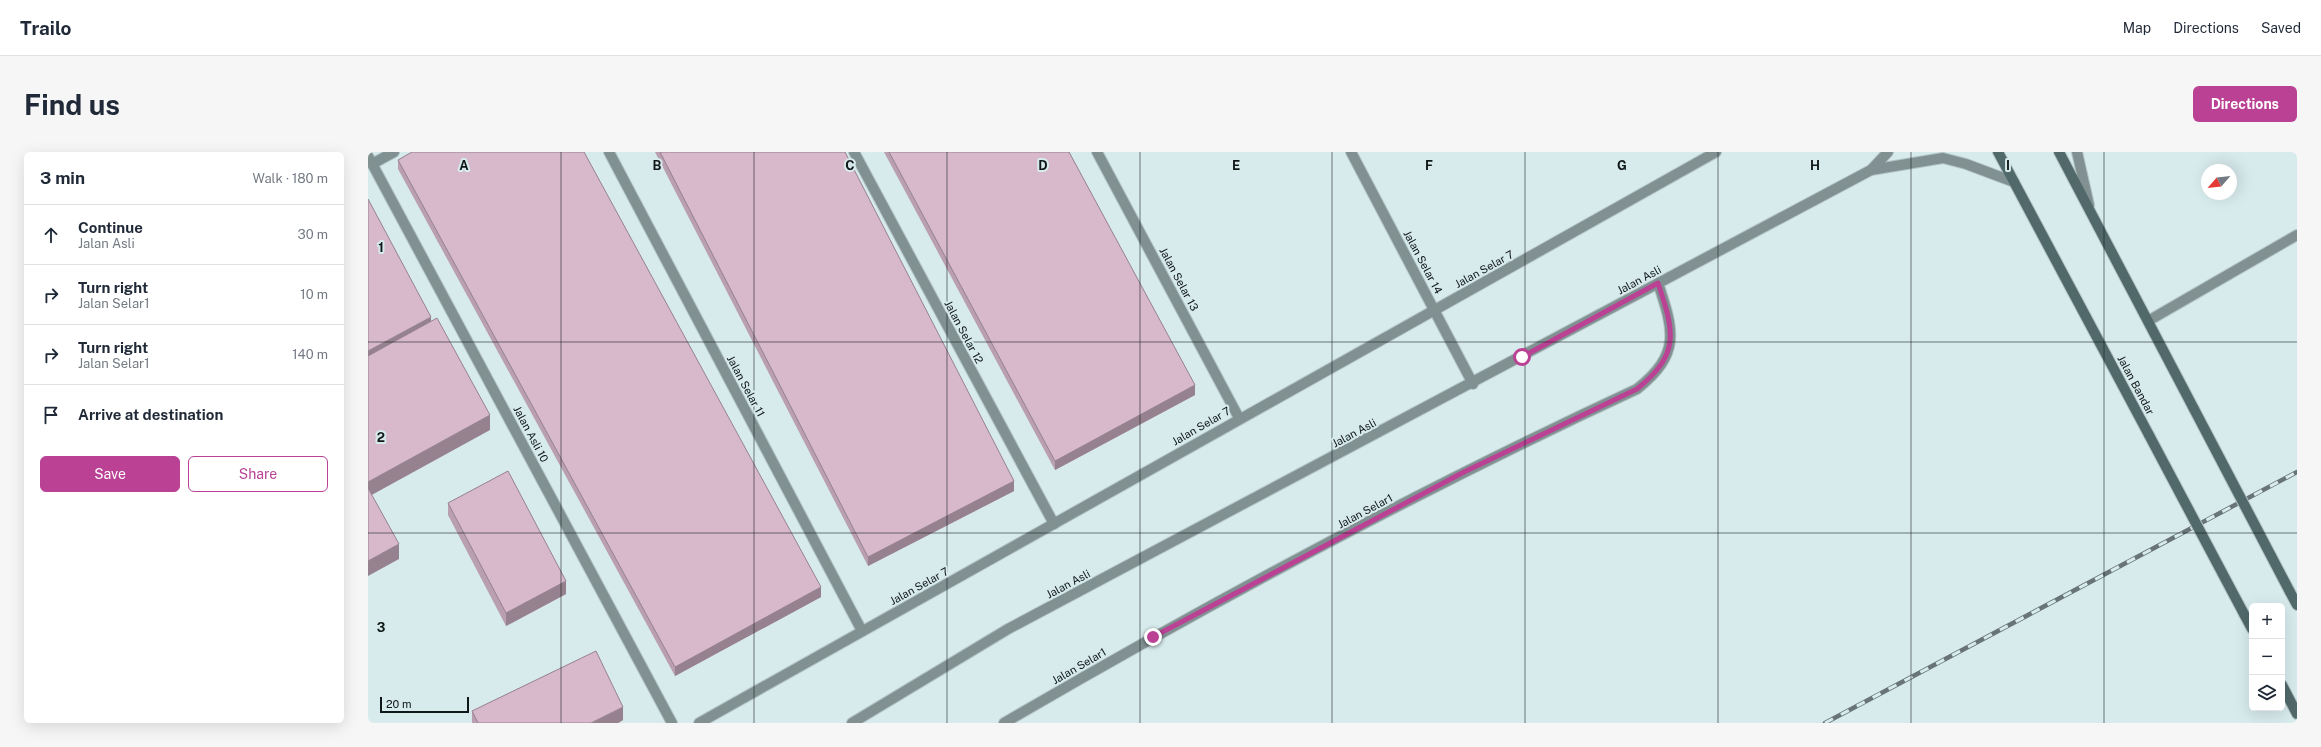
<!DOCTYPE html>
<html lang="en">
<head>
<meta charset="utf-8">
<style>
	body { margin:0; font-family:"Public Sans",sans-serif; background:#f6f6f7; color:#1f2937 }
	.controls { position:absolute; right:12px; bottom:12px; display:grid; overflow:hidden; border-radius:6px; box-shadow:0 4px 16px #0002 }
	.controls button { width:36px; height:36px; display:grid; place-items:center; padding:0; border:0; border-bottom:1px solid #e0e1e3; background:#fff; color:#1f2937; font:20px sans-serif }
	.compass { position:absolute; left:1833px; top:12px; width:36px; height:36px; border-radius:50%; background:#fff; box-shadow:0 4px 16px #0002; rotate:242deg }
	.scale { position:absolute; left:12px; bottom:10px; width:89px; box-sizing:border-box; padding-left:4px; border:2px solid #101717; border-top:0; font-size:11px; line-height:14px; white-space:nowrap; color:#101717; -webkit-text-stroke:3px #d7eaec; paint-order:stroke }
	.stop { position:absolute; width:12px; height:12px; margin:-9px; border:3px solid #ba4194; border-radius:50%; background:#fff }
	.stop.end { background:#ba4194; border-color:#fff; box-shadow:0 1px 4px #0008 }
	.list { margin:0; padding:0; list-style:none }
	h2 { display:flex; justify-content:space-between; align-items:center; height:52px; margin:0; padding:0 16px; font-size:17px }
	h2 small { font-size:13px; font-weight:400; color:#747a83 }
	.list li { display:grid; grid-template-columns:26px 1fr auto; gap:12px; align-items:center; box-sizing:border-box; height:60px; padding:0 16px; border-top:1px solid #e0e1e3 }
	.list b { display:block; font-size:15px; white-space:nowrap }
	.list p { margin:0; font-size:13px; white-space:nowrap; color:#747a83 }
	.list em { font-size:13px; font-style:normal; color:#747a83 }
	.actions { display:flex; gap:8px; padding:12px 16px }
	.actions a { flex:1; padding:9px 0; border:1px solid #ba4194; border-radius:6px; text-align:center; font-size:14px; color:#ba4194 }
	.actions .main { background:#ba4194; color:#fff }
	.icon { flex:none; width:22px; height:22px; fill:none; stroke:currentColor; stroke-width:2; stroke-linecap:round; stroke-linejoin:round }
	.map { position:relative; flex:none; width:1929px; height:571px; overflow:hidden; border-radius:6px }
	header { display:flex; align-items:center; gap:24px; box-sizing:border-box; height:56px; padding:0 20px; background:#fff; border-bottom:1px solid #e0e1e3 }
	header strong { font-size:19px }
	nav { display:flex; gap:22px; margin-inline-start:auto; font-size:14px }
	.intro { display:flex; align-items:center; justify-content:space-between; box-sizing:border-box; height:96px; padding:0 24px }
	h1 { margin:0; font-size:28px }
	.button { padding:10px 18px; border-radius:6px; background:#ba4194; color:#fff; font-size:14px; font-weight:700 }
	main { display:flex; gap:24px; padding:0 24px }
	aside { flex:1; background:#fff; border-radius:6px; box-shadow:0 4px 16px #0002 }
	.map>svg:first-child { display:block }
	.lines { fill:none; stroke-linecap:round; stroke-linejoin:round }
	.lane-casing { stroke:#b3c4c6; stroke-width:12 }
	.street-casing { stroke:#b3c4c6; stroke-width:12 }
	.secondary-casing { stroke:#b3c4c6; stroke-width:12 }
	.lane { stroke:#819192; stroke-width:10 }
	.street { stroke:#819192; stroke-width:10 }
	.secondary { stroke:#51696b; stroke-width:10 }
	.rail-casing { stroke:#687475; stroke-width:4.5 }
	.rail { stroke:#d7eaec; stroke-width:3; stroke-dasharray:9; stroke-linecap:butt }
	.secondary-bridge-casing { stroke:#b3c4c6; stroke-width:12; stroke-linecap:butt }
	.secondary-bridge { stroke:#51696b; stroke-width:10 }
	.wall { fill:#b99faf }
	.shaded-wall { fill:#96828e }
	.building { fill:#d7b9cb; stroke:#96828e }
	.route { stroke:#ba4194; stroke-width:5 }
	.grid { fill:none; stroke:#101717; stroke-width:1; stroke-opacity:0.55 }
	.labels { text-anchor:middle; stroke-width:4; stroke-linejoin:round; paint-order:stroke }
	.street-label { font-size:11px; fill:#101717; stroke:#d7eaec }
	.grid-label { font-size:13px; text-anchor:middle; font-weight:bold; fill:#101717; stroke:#d7eaec; stroke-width:4; stroke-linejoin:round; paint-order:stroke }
</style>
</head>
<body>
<header>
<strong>Trailo</strong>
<nav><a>Map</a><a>Directions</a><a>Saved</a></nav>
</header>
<div class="intro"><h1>Find us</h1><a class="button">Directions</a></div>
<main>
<aside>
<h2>3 min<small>Walk · 180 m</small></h2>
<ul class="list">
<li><svg class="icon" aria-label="ahead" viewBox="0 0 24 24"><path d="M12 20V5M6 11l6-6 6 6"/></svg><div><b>Continue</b><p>Jalan Asli</p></div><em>30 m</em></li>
<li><svg class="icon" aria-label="right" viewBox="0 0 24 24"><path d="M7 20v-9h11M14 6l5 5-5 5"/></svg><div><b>Turn right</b><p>Jalan Selar1</p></div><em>10 m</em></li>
<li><svg class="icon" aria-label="right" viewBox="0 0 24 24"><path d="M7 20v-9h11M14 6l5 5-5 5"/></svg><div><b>Turn right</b><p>Jalan Selar1</p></div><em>140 m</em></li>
<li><svg class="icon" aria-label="arrive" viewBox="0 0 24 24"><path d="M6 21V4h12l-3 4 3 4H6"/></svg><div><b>Arrive at destination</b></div></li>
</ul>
<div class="actions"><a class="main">Save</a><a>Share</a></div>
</aside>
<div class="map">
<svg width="1929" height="571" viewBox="0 0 1929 571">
	<rect width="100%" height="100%" fill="#d7eaec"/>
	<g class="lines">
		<defs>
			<polyline id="lane" points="4,12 26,0"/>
			<g id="street">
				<polyline points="241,0 494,479"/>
				<polyline points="486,0 686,372"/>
				<polyline points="729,0 871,266"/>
				<polyline points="983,0 1105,232"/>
				<polyline points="1709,0 1721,53"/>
				<polyline points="0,4 304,571"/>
				<polyline points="1503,18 1520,0"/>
				<polyline points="1780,169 1929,83"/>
				<polyline points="331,571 1348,0"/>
				<polyline points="484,571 640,477 1503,18 1575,6 1598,12 1646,30"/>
				<path d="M636 571C842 451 1053 337 1269 237 1313 202 1306 179 1290 131"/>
			</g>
			<g id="secondary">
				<polyline points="1630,0 1781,283"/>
				<polyline points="1691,0 1826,257"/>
				<polyline points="1922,440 1929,453"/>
				<polyline points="1876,462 1884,477"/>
				<polyline points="1914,533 1929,562"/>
			</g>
		</defs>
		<!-- lane casing -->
		<use href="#lane" class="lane-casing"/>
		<!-- street casing -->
		<use href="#street" class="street-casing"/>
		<!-- secondary casing -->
		<use href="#secondary" class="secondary-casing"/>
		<!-- lane -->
		<use href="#lane" class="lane"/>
		<!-- street -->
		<use href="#street" class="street"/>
		<!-- secondary -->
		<use href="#secondary" class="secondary"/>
		<defs>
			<polyline id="rail" points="1457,571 1929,320"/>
		</defs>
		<!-- rail casing -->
		<use href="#rail" class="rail-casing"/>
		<!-- rail -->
		<use href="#rail" class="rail"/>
		<defs>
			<g id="secondary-bridge">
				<polyline points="1826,257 1922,440"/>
				<polyline points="1781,283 1876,462"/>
			</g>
		</defs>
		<!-- secondary-bridge casing -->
		<use href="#secondary-bridge" class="secondary-bridge-casing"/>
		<!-- secondary-bridge -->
		<use href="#secondary-bridge" class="secondary-bridge"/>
	</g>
	<!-- wall -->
	<g class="wall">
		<polygon points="287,0 477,0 646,339 500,414"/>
		<polygon points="516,0 701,0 827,243 687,318"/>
		<polygon points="30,8 453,445 307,524 30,17"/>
		<polygon points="80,351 198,442 138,474 80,363"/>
		<polygon points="104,559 255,568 250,571 104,571"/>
	</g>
	<!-- shaded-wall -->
	<g class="shaded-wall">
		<polygon points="63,165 63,174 0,208 0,199"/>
		<polygon points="827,233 827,243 687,318 687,309"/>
		<polygon points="122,263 122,278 0,345 0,330"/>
		<polygon points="646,329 646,339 500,414 500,405"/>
		<polygon points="31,392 31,407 0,424 0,409"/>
		<polygon points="198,429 198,442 138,474 138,461"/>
		<polygon points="453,435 453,445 307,524 307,515"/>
		<polygon points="255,555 255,568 250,571 223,571"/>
	</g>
	<!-- building -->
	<g class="building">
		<polygon points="44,0 216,0 453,435 307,515 30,8"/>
		<polygon points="292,0 477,0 646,329 500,405"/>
		<polygon points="521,0 701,0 827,233 687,309"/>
		<polygon points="0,47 63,165 0,199"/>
		<polygon points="69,166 122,263 0,330 0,204"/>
		<polygon points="140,319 198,429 138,461 80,351"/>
		<polygon points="0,336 31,392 0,409"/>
		<polygon points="228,499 255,555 223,571 110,571 104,559"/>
	</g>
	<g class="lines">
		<!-- route -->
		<path class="route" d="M785 485 1096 320 1269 237C1313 202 1306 179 1290 131L1154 205"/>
	</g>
	<!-- grid -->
	<path class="grid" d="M193 0V571M386 0V571M579 0V571M772 0V571M964 0V571M1157 0V571M1350 0V571M1543 0V571M1736 0V571M0 190H1929M0 381H1929"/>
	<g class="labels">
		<!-- street labels -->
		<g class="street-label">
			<text transform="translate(1055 110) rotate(62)" y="4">Jalan Selar 14</text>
			<text transform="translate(1116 117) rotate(-29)" y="4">Jalan Selar 7</text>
			<text transform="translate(811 127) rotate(62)" y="4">Jalan Selar 13</text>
			<text transform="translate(1271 128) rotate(-28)" y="4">Jalan Asli</text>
			<text transform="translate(596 180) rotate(62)" y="4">Jalan Selar 12</text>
			<text transform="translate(1768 233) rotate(62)" y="4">Jalan Bandar</text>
			<text transform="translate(378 234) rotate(62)" y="4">Jalan Selar 11</text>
			<text transform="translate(833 274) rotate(-30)" y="4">Jalan Selar 7</text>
			<text transform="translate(986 281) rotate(-28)" y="4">Jalan Asli</text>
			<text transform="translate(163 282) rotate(62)" y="4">Jalan Asli 10</text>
			<text transform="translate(997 359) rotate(-28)" y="4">Jalan Selar1</text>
			<text transform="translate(700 432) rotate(-28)" y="4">Jalan Asli</text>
			<text transform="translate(551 434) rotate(-29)" y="4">Jalan Selar 7</text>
			<text transform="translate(711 514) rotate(-30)" y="4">Jalan Selar1</text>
		</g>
	</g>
	<g class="grid-label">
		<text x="96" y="18">A</text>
		<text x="289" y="18">B</text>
		<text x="482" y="18">C</text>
		<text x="675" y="18">D</text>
		<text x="868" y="18">E</text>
		<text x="1061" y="18">F</text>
		<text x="1254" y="18">G</text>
		<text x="1447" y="18">H</text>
		<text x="1640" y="18">I</text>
		<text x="13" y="100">1</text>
		<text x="13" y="290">2</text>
		<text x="13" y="480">3</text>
	</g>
</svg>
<div class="controls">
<button>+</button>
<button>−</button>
<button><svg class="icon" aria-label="layers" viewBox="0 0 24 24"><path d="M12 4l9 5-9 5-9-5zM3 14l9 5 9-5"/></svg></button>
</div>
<svg class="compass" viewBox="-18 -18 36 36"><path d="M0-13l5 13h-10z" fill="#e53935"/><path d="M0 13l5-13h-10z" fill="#747a83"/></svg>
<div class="scale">20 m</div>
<div class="stop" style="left:1154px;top:205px"></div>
<div class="stop end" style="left:785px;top:485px"></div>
</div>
</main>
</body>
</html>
